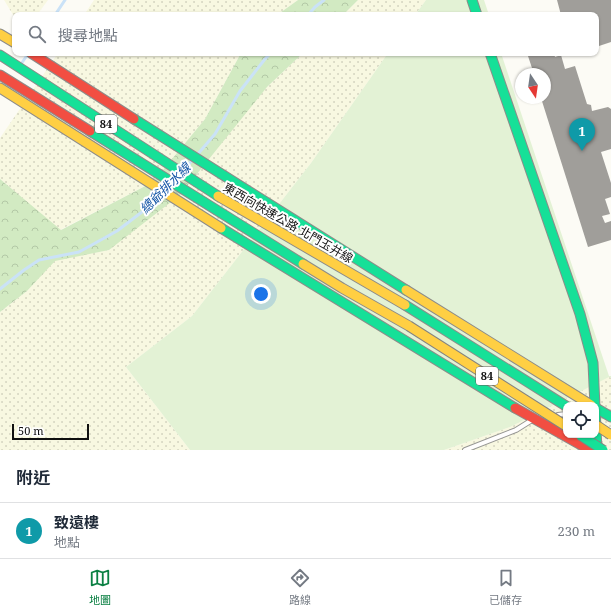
<!DOCTYPE html>
<html lang="zh-TW">
<head>
<meta charset="utf-8">
<style>
	body { margin:0; font-family:"Noto Serif","Noto Sans TC",serif; background:#f6f6f7; color:#1f2937 }
	.controls { position:absolute; right:12px; bottom:12px; display:grid; overflow:hidden; border-radius:8px; box-shadow:0 1px 3px #0004 }
	.controls button { width:36px; height:36px; display:grid; place-items:center; padding:0; border:0; border-bottom:1px solid #e0e1e3; background:#fff; color:#1f2937; font:20px sans-serif }
	.compass { position:absolute; left:515px; top:68px; width:36px; height:36px; border-radius:50%; background:#fff; box-shadow:0 1px 3px #0004; rotate:167deg }
	.scale { position:absolute; left:12px; bottom:10px; width:77px; box-sizing:border-box; padding-left:4px; border:2px solid #101010; border-top:0; font-size:11px; line-height:14px; white-space:nowrap; color:#101010; -webkit-text-stroke:3px #fff; paint-order:stroke }
	.you { position:absolute; left:261px; top:294px; width:14px; height:14px; margin:-10px; border:3px solid #fff; border-radius:50%; background:#1a73e8; box-shadow:0 0 0 6px #1a73e833 }
	.badge { display:grid; place-items:center; width:26px; height:26px; border-radius:50%; background:#0b8043; color:#fff; font-size:13px; font-weight:700 }
	.pin { position:absolute; translate:-50% -33px; filter:drop-shadow(0 1px 2px #0008) }
	.pin::after { content:''; position:absolute; top:21px; width:14px; height:12px; background:inherit; clip-path:polygon(0 0,100% 0,50% 100%) }
	.list { margin:0; padding:0; list-style:none }
	h2 { display:flex; justify-content:space-between; align-items:center; height:52px; margin:0; padding:0 16px; font-size:17px }
	h2 small { font-size:13px; font-weight:400; color:#747a83 }
	.list li { display:grid; grid-template-columns:26px 1fr auto; gap:12px; align-items:center; box-sizing:border-box; height:56px; padding:0 16px; border-top:1px solid #e0e1e3 }
	.list b { display:block; font-size:15px; white-space:nowrap }
	.list p { margin:0; font-size:13px; white-space:nowrap; color:#747a83 }
	.list em { font-size:13px; font-style:normal; color:#747a83 }
	.icon { flex:none; width:22px; height:22px; fill:none; stroke:currentColor; stroke-width:2; stroke-linecap:round; stroke-linejoin:round }
	.map { position:relative; flex:none; width:611px; height:450px; overflow:hidden }
	.search { position:absolute; background:#fff; box-shadow:0 1px 3px #0004; left:12px; right:12px; top:12px; height:44px; display:flex; align-items:center; gap:10px; box-sizing:border-box; padding:0 14px; border-radius:8px; color:#747a83; font-size:15px }
	.sheet { height:108px; background:#fff }
	nav { display:flex; justify-content:space-around; align-items:center; box-sizing:border-box; height:56px; border-top:1px solid #e0e1e3; background:#fff; font-size:11px; color:#747a83 }
	nav a { display:grid; justify-items:center; gap:2px }
	nav .on { color:#0b8043 }
	.map>svg:first-child { display:block }
	.farmland { fill:url(#farmland-dots); fill-rule:evenodd }
	.green { fill:#e3f2d5 }
	.forest { fill:url(#forest-crowns) }
	.lines { fill:none; stroke-linecap:round; stroke-linejoin:round }
	.stream { stroke:#cae2f7; stroke-width:3 }
	.building { fill:#a09e9a }
	.lane-casing { stroke:#969693; stroke-width:6 }
	.fast-casing { stroke:#8d8c8a; stroke-width:11 }
	.slow-casing { stroke:#8d8c8a; stroke-width:11 }
	.jam-casing { stroke:#8d8c8a; stroke-width:11 }
	.lane { stroke:#fffefe; stroke-width:4 }
	.fast { stroke:#16e098; stroke-width:9 }
	.slow { stroke:#ffcf43; stroke-width:9 }
	.jam { stroke:#f24e42; stroke-width:9 }
	.fast-bridge-casing { stroke:#848380; stroke-width:11; stroke-linecap:butt }
	.slow-bridge-casing { stroke:#848380; stroke-width:11; stroke-linecap:butt }
	.fast-bridge { stroke:#16e098; stroke-width:9 }
	.slow-bridge { stroke:#ffcf43; stroke-width:9 }
	.labels { text-anchor:middle; stroke-width:4; stroke-linejoin:round; paint-order:stroke }
	.shield { fill:#fff; stroke:#585858; stroke-width:1 }
	.shield-label { font-size:11px; font-weight:bold; fill:#101010 }
	.street-label { font-size:12px; fill:#101010; stroke:#fff }
	.water-label { font-size:13px; font-style:italic; fill:#1455a6; stroke:#fff }
</style>
</head>
<body>
<div class="map">
<svg width="611" height="450" viewBox="0 0 611 450">
	<defs>
		<pattern id="farmland-dots" width="8" height="8" patternUnits="userSpaceOnUse"><rect width="8" height="8" fill="#f8f8e1"/><path d="M2 2h.1M6 6h.1" fill="none" stroke="#d4d4c0" stroke-width="1.8" stroke-linecap="round"/></pattern>
		<pattern id="forest-crowns" width="20" height="18" patternUnits="userSpaceOnUse"><rect width="20" height="18" fill="#d2eac2"/><path d="M2 6a3 3 0 1 1 6 0M12 15a3 3 0 1 1 6 0" fill="none" stroke="#b3c8a6"/></pattern>
	</defs>
	<rect width="100%" height="100%" fill="#fcfbf5"/>
	<!-- farmland -->
	<g class="farmland">
		<polygon points="4,0 48,0 37,15 15,15 15,18"/>
		<polygon points="94,0 298,0 277,15 84,15"/>
		<polygon points="358,0 426,0 415,15 343,15"/>
		<polygon points="58,53 241,53 205,119 153,182 60,230 0,179 0,138"/>
		<polygon points="303,53 388,53 311,163 192,316 126,367 190,450 0,450 0,312 27,291 55,260 109,250 267,87"/>
		<path d="M609 376 611 378V450H444L510 427ZM566 405H596V435H566Z"/>
	</g>
	<!-- green -->
	<g class="green">
		<polygon points="426,0 484,0 489,15 415,15"/>
		<polygon points="388,53 501,53 609,376 611,376 611,378 609,377 510,427 444,450 190,450 126,367 192,316 311,163"/>
	</g>
	<!-- forest -->
	<g class="forest">
		<polygon points="298,0 358,0 343,15 277,15"/>
		<polygon points="241,53 303,53 267,87 180,195 109,250 55,261 27,291 0,312 0,179 61,230 153,182 205,119"/>
	</g>
	<g class="lines">
		<!-- stream -->
		<g class="stream">
			<polyline points="55,15 65,0"/>
			<polyline points="308,15 315,7 324,0"/>
			<polyline points="21,64 28,54"/>
			<polyline points="197,155 215,134 240,91 265,59 271,53"/>
			<polyline points="184,170 193,159"/>
			<polyline points="0,289 24,270 39,260 79,252 117,231 155,202 161,195"/>
		</g>
	</g>
	<!-- building -->
	<g class="building">
		<polygon points="557,0 611,0 611,42 596,47 596,15 561,15"/>
		<polygon points="527,53 554,53 555,57 561,55 565,69 575,66 587,104 591,105 592,111 608,107 611,109 611,149 601,152 611,183 611,197 605,199 610,214 602,216 605,223 611,221 611,240 588,247 541,98 545,98 545,74 534,74"/>
	</g>
	<g class="lines">
		<defs>
			<g id="lane">
				<polyline points="558,415 566,414"/>
				<polyline points="465,450 516,430 532,420"/>
			</g>
			<g id="fast">
				<polyline points="472,0 477,15"/>
				<polyline points="490,53 580,314 593,363 597,450"/>
				<polyline points="0,55 218,196"/>
				<polyline points="134,119 406,290"/>
				<polyline points="90,131 303,264"/>
				<polyline points="221,228 515,408"/>
				<polyline points="405,305 566,406"/>
				<polyline points="596,408 611,417"/>
			</g>
			<g id="slow">
				<polyline points="0,34 15,43"/>
				<polyline points="0,88 221,228"/>
				<polyline points="218,196 405,305"/>
				<polyline points="303,264 342,288 409,326"/>
				<polyline points="406,290 591,405"/>
			</g>
			<g id="jam">
				<polyline points="31,53 134,119"/>
				<polyline points="0,75 90,131"/>
				<polyline points="515,408 590,450"/>
			</g>
		</defs>
		<!-- lane casing -->
		<use href="#lane" class="lane-casing"/>
		<!-- fast casing -->
		<use href="#fast" class="fast-casing"/>
		<!-- slow casing -->
		<use href="#slow" class="slow-casing"/>
		<!-- jam casing -->
		<use href="#jam" class="jam-casing"/>
		<!-- lane -->
		<use href="#lane" class="lane"/>
		<!-- fast -->
		<use href="#fast" class="fast"/>
		<!-- slow -->
		<use href="#slow" class="slow"/>
		<!-- jam -->
		<use href="#jam" class="jam"/>
		<defs>
			<polyline id="fast-bridge" points="580,435 603,450"/>
			<g id="slow-bridge">
				<polyline points="409,326 566,426"/>
				<polyline points="596,425 611,435"/>
			</g>
		</defs>
		<!-- fast-bridge casing -->
		<use href="#fast-bridge" class="fast-bridge-casing"/>
		<!-- slow-bridge casing -->
		<use href="#slow-bridge" class="slow-bridge-casing"/>
		<!-- fast-bridge -->
		<use href="#fast-bridge" class="fast-bridge"/>
		<!-- slow-bridge -->
		<use href="#slow-bridge" class="slow-bridge"/>
	</g>
	<g class="labels">
		<!-- shield labels -->
		<g class="shield">
			<rect x="95" y="115" width="22" height="18" rx="3"/>
			<rect x="476" y="367" width="22" height="18" rx="3"/>
		</g>
		<g class="shield-label">
			<text x="106" y="128">84</text>
			<text x="487" y="380">84</text>
		</g>
		<!-- street labels -->
		<g class="street-label">
			<text transform="translate(288 223) rotate(30)" y="4">東西向快速公路 北門玉井線</text>
		</g>
		<!-- water labels -->
		<g class="water-label">
			<text transform="translate(165 188) rotate(-45)" y="5">總爺排水線</text>
		</g>
	</g>
</svg>
<div class="controls">
<button><svg class="icon" aria-label="locate" viewBox="0 0 24 24"><circle cx="12" cy="12" r="6"/><path d="M12 2v4M12 18v4M2 12h4M18 12h4"/></svg></button>
</div>
<svg class="compass" viewBox="-18 -18 36 36"><path d="M0-13l5 13h-10z" fill="#e53935"/><path d="M0 13l5-13h-10z" fill="#747a83"/></svg>
<div class="scale">50 m</div>
<div class="you"></div>
<div class="pin badge" style="left:582px;top:151px;background:#0f9aa8">1</div>
<div class="search"><svg class="icon" aria-label="search" viewBox="0 0 24 24"><circle cx="10" cy="10" r="6"/><path d="M15 15l6 6"/></svg>搜尋地點</div>
</div>
<section class="sheet">
<h2>附近<small></small></h2>
<ul class="list">
<li><span class="badge" style="background:#0f9aa8">1</span><div><b>致遠樓</b><p>地點</p></div><em>230 m</em></li>
</ul>
</section>
<nav>
<a class="on"><svg class="icon" aria-label="map" viewBox="0 0 24 24"><path d="M3 6l6-2 6 2 6-2v14l-6 2-6-2-6 2zM9 4v14M15 6v14"/></svg>地圖</a>
<a><svg class="icon" aria-label="directions" viewBox="0 0 24 24"><path d="M12 3l9 9-9 9-9-9zM9 14v-3h6M13 9l2 2-2 2"/></svg>路線</a>
<a><svg class="icon" aria-label="saved" viewBox="0 0 24 24"><path d="M7 4h10v16l-5-4-5 4z"/></svg>已儲存</a>
</nav>
</body>
</html>
